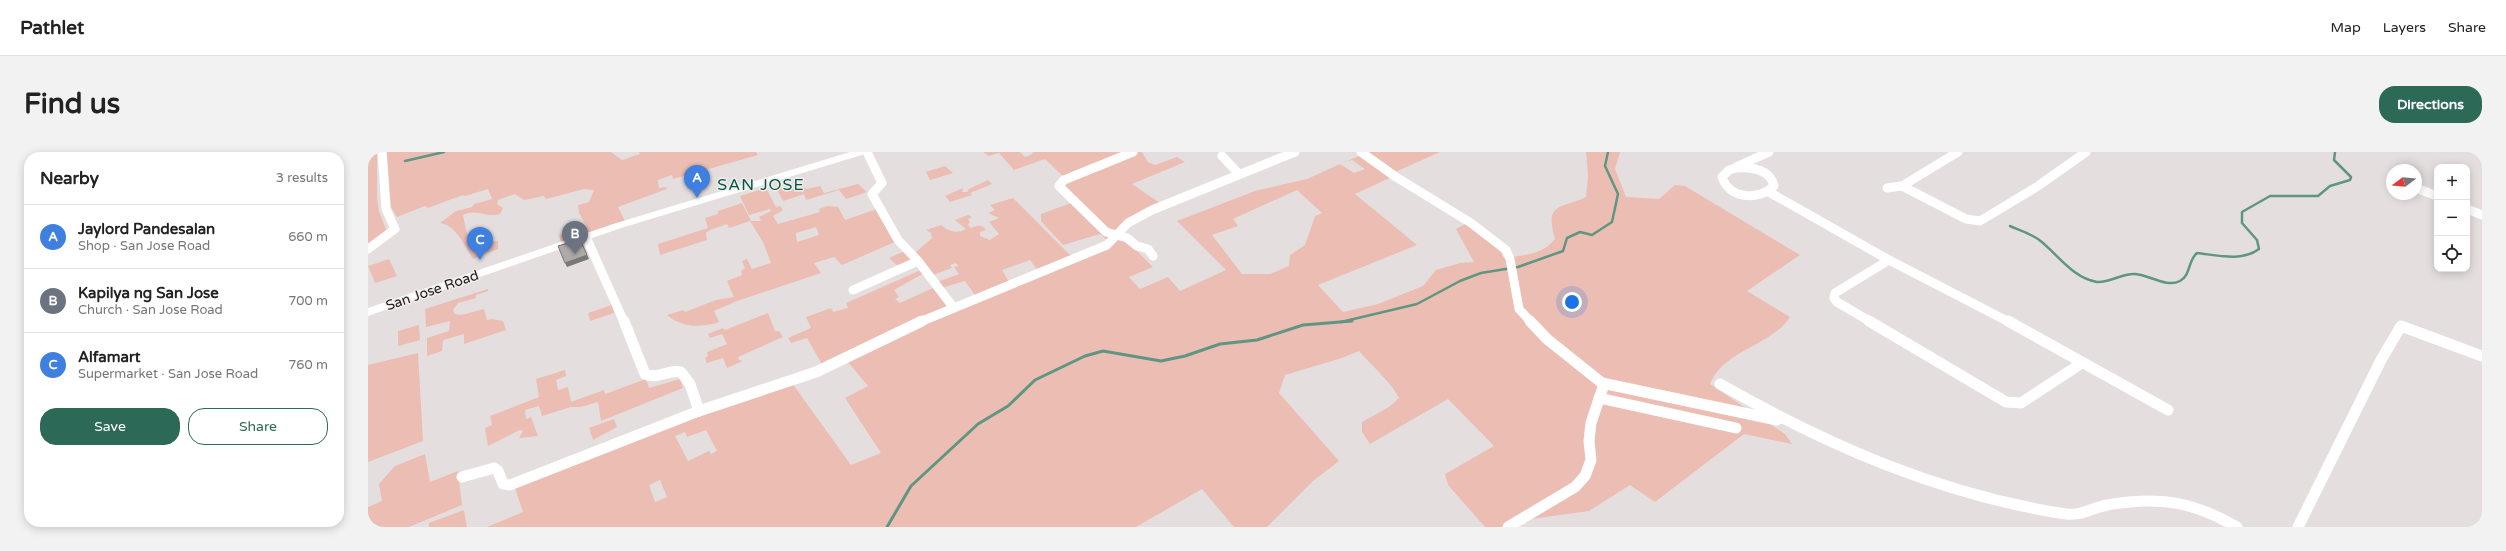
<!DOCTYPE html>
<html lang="en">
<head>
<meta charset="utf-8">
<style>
	body { margin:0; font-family:"Varela Round",sans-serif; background:#f2f2f2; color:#222 }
	.controls { position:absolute; right:12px; top:12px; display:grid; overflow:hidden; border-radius:8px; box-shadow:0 2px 10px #0003 }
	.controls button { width:36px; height:36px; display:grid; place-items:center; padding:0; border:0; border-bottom:1px solid #e0e0e0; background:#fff; color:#222; font:20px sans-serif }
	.compass { position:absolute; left:2018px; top:12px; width:36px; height:36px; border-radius:50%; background:#fff; box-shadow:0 2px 10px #0003; rotate:254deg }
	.you { position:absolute; left:1204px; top:150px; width:14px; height:14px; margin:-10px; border:3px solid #fff; border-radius:50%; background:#1a73e8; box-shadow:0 0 0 6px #1a73e833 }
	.badge { display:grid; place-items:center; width:26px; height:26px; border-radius:50%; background:#2c6a57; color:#fff; font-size:13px; font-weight:700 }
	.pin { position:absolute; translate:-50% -33px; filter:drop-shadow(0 1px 2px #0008) }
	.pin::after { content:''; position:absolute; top:21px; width:14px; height:12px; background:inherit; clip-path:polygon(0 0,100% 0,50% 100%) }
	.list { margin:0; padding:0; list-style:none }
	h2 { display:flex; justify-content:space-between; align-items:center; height:52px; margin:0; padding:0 16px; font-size:17px }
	h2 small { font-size:13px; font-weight:400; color:#767676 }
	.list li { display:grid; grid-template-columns:26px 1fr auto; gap:12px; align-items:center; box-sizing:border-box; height:64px; padding:0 16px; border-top:1px solid #e0e0e0 }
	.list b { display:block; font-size:15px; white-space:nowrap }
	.list p { margin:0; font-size:13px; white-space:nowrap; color:#767676 }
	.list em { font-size:13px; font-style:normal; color:#767676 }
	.actions { display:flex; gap:8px; padding:12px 16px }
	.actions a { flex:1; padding:9px 0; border:1px solid #2c6a57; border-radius:16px; text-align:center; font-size:14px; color:#2c6a57 }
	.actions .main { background:#2c6a57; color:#fff }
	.icon { flex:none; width:22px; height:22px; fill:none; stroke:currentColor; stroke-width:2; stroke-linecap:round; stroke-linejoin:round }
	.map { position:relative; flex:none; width:2114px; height:375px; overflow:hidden; border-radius:16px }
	header { display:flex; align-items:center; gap:24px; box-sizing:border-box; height:56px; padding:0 20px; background:#fff; border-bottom:1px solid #e0e0e0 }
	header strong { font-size:19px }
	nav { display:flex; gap:22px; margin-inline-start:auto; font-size:14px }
	.intro { display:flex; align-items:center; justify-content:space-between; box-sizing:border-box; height:96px; padding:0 24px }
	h1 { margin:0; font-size:28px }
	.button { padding:10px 18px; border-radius:16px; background:#2c6a57; color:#fff; font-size:14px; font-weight:700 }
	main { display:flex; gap:24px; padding:0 24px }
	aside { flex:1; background:#fff; border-radius:16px; box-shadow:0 2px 10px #0003 }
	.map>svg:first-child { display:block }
	.green { fill:#ecbdb3; fill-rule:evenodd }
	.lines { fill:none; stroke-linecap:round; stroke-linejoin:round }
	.stream-far1 { stroke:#5f9683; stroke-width:2.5 }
	.stream { stroke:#5f9683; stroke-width:3 }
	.minor-far1 { stroke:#fff; stroke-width:9 }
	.minor { stroke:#fff; stroke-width:11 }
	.tertiary { fill:#fff; fill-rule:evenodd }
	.shaded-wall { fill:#7a7776 }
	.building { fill:#aeaaa9; stroke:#7a7776 }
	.labels { text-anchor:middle; stroke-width:3; stroke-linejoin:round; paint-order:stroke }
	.street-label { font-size:14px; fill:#232121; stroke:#f1edec }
	.quarter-label { font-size:16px; letter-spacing:1px; fill:#005743; stroke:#f1edec }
</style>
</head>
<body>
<header>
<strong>Pathlet</strong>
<nav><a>Map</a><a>Layers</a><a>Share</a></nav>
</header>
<div class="intro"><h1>Find us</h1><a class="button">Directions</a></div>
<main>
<aside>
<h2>Nearby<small>3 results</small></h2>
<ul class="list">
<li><span class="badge" style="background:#3f7fe0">A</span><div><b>Jaylord Pandesalan</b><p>Shop · San Jose Road</p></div><em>660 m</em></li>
<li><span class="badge" style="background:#6b7280">B</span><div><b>Kapilya ng San Jose</b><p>Church · San Jose Road</p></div><em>700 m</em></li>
<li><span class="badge" style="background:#3f7fe0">C</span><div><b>Alfamart</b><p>Supermarket · San Jose Road</p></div><em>760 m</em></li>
</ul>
<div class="actions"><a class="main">Save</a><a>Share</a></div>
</aside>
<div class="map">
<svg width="2114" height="375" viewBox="0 0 2114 375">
	<rect width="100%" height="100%" fill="#e4dfde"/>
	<!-- green -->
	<g class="green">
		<polygon points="0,0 9,0 9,46 11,59 19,80 0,93"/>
		<path d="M19 0H243L254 8 272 2 271 0H388L390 3 305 27 304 23 290 28 291 36 298 35 299 37 250 55 257 69 193 90 191 83 219 75 211 61 210 53 221 50 226 38 216 37 178 47 176 44 156 48 147 42 130 48 129 52 135 56 132 62C117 66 110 56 95 63L99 82 112 86 114 90 130 89V97L105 107C96 93 88 73 72 71L88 59 104 55 106 52 124 47 120 37 97 44 95 43 60 56 57 54 29 65 23 55Z"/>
		<polygon points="615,0 652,0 657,5 663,3 665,0 762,0 697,26 677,7 646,18 631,1 621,4"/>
		<polygon points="767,0 774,0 780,10 787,13 809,5 817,10 764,32 792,51 745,80 693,32"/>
		<polygon points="996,0 1072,0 1025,21"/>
		<path d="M1218 0H1252L1247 17 1258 45 1291 47 1307 33 1317 34 1432 103 1379 139 1422 165C1402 195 1357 197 1342 232L1417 282 1424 292 1376 282 1287 350 1262 333 1221 359 1163 367 1151 375H1117L1080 333 1077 322 1126 294 1080 247 1002 292 994 280V270L1021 255 1031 246C1024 231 1003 213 991 199L974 206 917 223 911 241 971 309 945 329 899 375H866L834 337 768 375H119L155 360 146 333 205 309 424 231 483 313 513 301 477 246 500 234 478 208 556 170 751 87 756 86 785 115 761 125 772 137 800 125 812 139 858 118 809 69 887 39 939 27 972 12 986 21 997 17 984 8 975 11 993 3 1024 25 987 42 1049 93 950 133 975 160 1010 152 1055 134 1068 118 1092 111 1106 110 1088 77 1097 72 1130 95 1136 106C1156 103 1174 103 1187 87 1176 50 1193 57 1218 45L1220 23ZM929 38 954 61 947 64 937 93 922 103 921 114 902 122H874L844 83 870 74 865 67ZM338 278 349 299 343 302 341 299 320 309 307 284 317 280 319 285ZM292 328 299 345 287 350 281 333Z"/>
		<polygon points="577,14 585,21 562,28 558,20"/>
		<polygon points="620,28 624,32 602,41 604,43 582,50 577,44 595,36 594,40 599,40 601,37"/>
		<polygon points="490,32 499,40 478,47 471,38 438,48 436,42 415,49 408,36 429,33 439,37 452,34 456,41"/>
		<path d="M398 36 408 55 412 54 415 58 405 64 410 72 452 60 451 57 459 54 470 55 477 68 509 57 529 89 474 113 466 105 446 111 453 121 369 149 346 159 351 170C333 176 314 176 299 163L315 158 317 160 348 148 366 145 359 129 374 123 373 119 377 116 374 109 379 107 384 117 403 111 395 90 382 69 361 76 359 72 342 78 338 81 339 88 292 103 290 92 340 76 337 66 350 62V59L374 51 383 69H393L391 65 403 59 402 57 381 63 372 44ZM448 75 451 83 429 90 428 81Z"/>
		<path d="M645 46 704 105 670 119 662 108 634 118 641 130 607 143 597 129 573 136 569 130 591 122 586 115 590 114 588 111 582 113 584 116 565 123 548 100 564 86 563 81 558 78 573 73C582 80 589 82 598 77L587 68 600 63 604 65 600 67 602 71 599 72 603 76C610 73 613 72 618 78L612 80V84L622 88 631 82 621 70 631 66 620 61 627 58 622 53Z"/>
		<polygon points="706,50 744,84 741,90 732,82 695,93 673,69 673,62"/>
		<polygon points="539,98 547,108 532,116 521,106"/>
		<polygon points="21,107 29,124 7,131 0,114"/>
		<polygon points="553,118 556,121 526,138 531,145 527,147 532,151 565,136 579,154 455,214 439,186 423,191 420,186 443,176 438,165 463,156 465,160 480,156 478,151"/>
		<polygon points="120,137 120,139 108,143 108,146 90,151 85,158 87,162 93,163 116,157 119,168 124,167 135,169 138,178 96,192 96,182 75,188 74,199 59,204 59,186 81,179 82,169 58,175 57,157"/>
		<polygon points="244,153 246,161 222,169 220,161"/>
		<polygon points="400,161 407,179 411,179 415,185 370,205 371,208 375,209 359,216 355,206 339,211 337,206 340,204 339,200 359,192 354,182 342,186 340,182 355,176 357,178"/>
		<polygon points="51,173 52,188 30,194 30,179"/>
		<polygon points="50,201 55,289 0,310 0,213"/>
		<polygon points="197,218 198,224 188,228 190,238 200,235 203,250 236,238 237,242 278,227 281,236 312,227 315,236 233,269 230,250 213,255 203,255 174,264 171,254 157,258 158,267 163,265 170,284 151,286 155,279 152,278 120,294 117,276 124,273 122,264 171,245 168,227"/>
		<polygon points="246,267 249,275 225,288 221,276"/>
		<polygon points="57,302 62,330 90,319 94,353 41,375 0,375 0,355 14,349 11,332 27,314"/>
		<polygon points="96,358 99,375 61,375 61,371"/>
	</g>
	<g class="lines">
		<!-- stream-far1 -->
		<g class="stream-far1">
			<polyline points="37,9 76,0"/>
			<path d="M1642 74C1651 78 1661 81 1670 87 1689 101 1704 126 1729 130 1742 131 1754 121 1767 122 1782 123 1798 136 1812 129 1823 123 1820 108 1829 101 1848 103 1874 110 1891 97L1889 88 1874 71V60L1902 44H1950L1962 34 1982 28 1983 25 1966 8 1967 0"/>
			<polyline points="973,170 1049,152 1092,129 1113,121 1150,115 1195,99 1199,86 1212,80 1224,83 1244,70 1250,42 1237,14 1240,0"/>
		</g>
		<!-- stream -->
		<polyline class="stream" points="519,375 543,334 610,272 640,254 667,228 717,204 735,199 793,209 817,204 852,192 889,188 935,173 984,169"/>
		<!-- minor-far1 -->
		<g class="minor-far1">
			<polyline points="499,0 514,31 504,42 530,88 550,109 585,155"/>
			<polyline points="765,0 696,28 691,34 738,80 759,86 769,94 780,97 785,104"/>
			<polyline points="993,0 1028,25 1103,71 1138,98 1142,107 1151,157 1163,170"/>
			<polyline points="1590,0 1534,34 1598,67 1612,69 1670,34 1718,0"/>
			<polyline points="854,4 871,22"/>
			<polyline points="1368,15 1401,0"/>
			<path d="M1368 16C1383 15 1402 17 1406 34 1391 49 1361 47 1354 25L1361 18Z"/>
			<polyline points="1519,36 1534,34"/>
			<polyline points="2048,36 2069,44"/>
			<polyline points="1401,40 1521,108 1641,170"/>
			<polyline points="2099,57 2114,63"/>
			<polyline points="218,85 256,170"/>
			<polyline points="0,97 27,77 18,57 14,0"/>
			<polyline points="485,138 550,109"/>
			<polyline points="552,170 739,93 760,71 784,58 927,0"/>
			<polyline points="1503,170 1469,150 1466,146 1467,141 1521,108"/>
		</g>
		<!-- minor -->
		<g class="minor">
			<path d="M256 169 277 222C289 228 300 217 313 220L322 232 331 259"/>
			<polyline points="1501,169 1638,250 1653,251 1714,211"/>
			<polyline points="1640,169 1800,258"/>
			<polyline points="1234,231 1409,268"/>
			<path d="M1352 232C1461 294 1573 343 1698 362 1713 364 1724 356 1739 353 1790 344 1824 349 1869 375"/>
			<polyline points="1231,246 1368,276"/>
			<polyline points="94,325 126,316 130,319 135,332 142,333 331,259 448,220 554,169"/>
			<polyline points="1140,375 1207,335 1217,324 1223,308 1221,289 1223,271 1235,235 1234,231 1179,187 1162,169"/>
			<polyline points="1930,375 2013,208 2033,174 2114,204"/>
		</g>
		<!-- tertiary -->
		<polygon class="tertiary" points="482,0 498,0 497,2 253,76 0,164 0,156 245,72"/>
	</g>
	<!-- shaded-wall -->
	<polygon class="shaded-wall" points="212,87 221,107 199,115 197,111"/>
	<!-- building -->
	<polygon class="building" points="212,87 219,103 197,111 190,94"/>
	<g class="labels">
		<!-- street labels -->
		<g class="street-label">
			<text transform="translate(64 138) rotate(-19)" y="5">San Jose Road</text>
		</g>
		<!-- quarter labels -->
		<g class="quarter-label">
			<text x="393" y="38">SAN JOSE</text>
		</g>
	</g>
</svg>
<div class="controls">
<button>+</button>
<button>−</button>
<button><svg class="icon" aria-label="locate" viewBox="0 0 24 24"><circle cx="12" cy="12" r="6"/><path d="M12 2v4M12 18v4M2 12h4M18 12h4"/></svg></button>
</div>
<svg class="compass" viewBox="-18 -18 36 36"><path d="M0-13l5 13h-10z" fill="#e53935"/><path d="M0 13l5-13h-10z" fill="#767676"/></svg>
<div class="you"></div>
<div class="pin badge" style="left:329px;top:46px;background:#3f7fe0">A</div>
<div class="pin badge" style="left:207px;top:102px;background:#6b7280">B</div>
<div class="pin badge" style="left:112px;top:108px;background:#3f7fe0">C</div>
</div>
</main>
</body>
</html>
